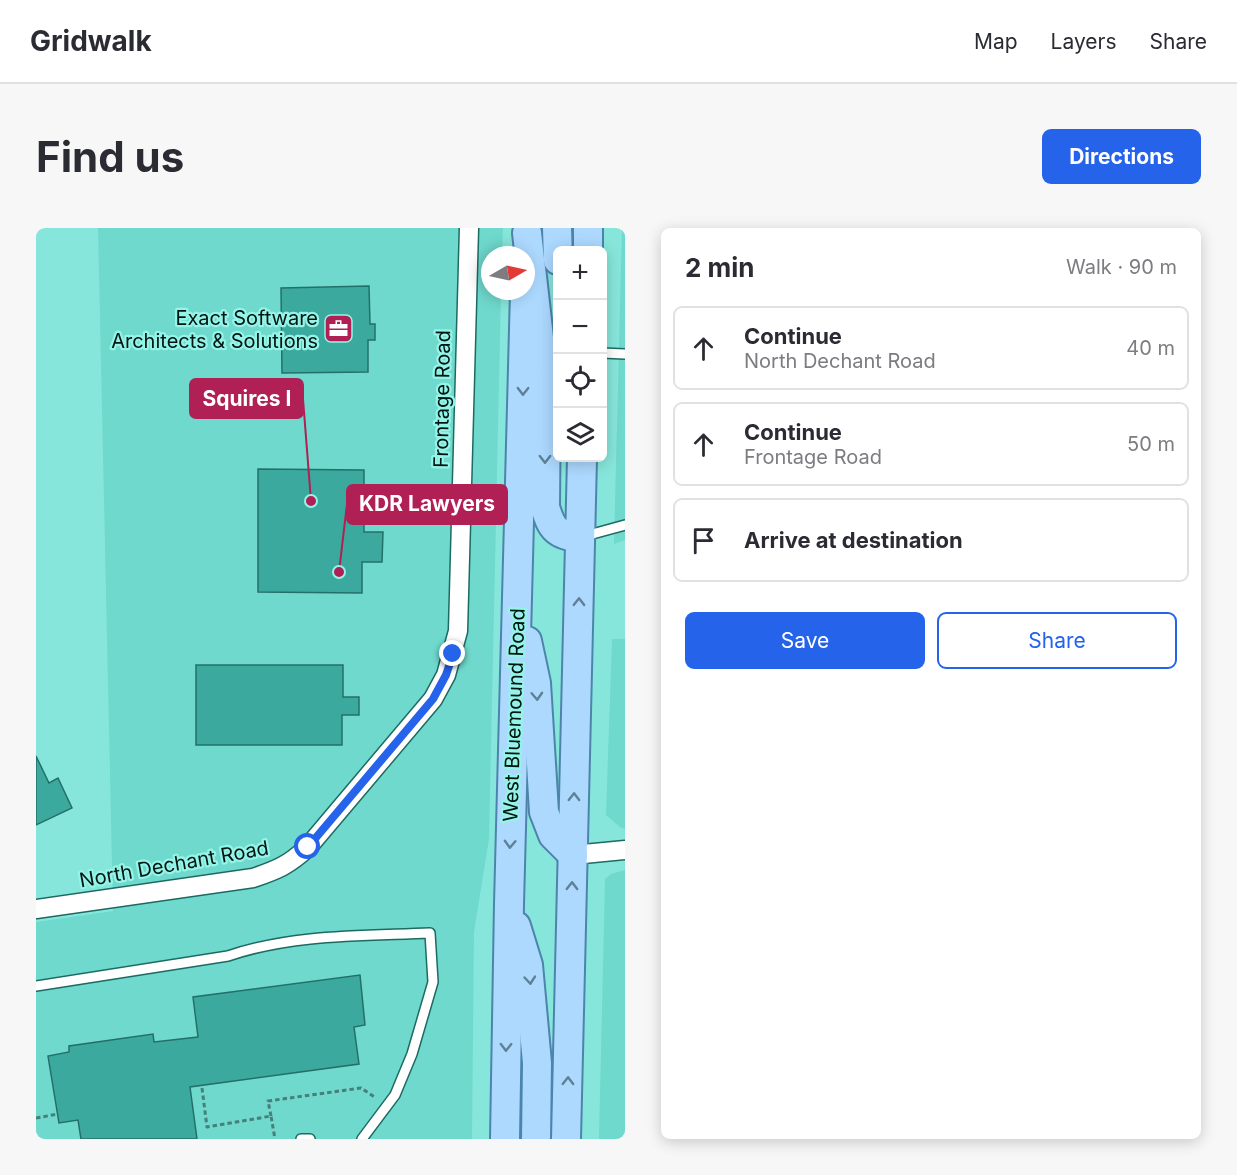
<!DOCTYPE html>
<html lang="en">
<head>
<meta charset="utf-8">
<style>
	body { margin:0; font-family:Inter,sans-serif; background:#f7f7f7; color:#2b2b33 }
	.controls { position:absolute; right:18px; top:18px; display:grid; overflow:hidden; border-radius:9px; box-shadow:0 3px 15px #0003 }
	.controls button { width:54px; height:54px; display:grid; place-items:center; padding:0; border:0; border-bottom:2px solid #e1e1e2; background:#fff; color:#2b2b33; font:30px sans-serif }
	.compass { position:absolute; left:445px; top:18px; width:54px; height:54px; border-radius:50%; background:#fff; box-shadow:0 3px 15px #0003; rotate:81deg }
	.stop { position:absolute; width:18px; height:18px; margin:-14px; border:4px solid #2563eb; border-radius:50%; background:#fff }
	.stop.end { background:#2563eb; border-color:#fff; box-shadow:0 2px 6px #0008 }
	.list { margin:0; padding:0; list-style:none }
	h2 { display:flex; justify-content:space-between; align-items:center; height:78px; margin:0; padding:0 24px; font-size:26px }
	h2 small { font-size:20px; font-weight:400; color:#7c7c81 }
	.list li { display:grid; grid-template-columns:39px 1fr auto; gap:18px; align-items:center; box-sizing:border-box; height:84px; margin:0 12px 12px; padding:0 12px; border:2px solid #e1e1e2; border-radius:9px }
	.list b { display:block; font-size:22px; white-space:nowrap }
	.list p { margin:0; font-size:20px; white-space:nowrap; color:#7c7c81 }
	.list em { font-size:20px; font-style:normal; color:#7c7c81 }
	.actions { display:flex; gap:12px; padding:18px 24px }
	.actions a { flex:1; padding:14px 0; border:2px solid #2563eb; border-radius:9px; text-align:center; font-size:21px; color:#2563eb }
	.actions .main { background:#2563eb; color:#fff }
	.icon { flex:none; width:33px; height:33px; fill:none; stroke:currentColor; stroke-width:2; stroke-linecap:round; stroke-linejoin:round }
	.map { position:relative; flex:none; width:589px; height:911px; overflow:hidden; border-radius:9px }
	header { display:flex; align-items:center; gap:36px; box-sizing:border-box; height:84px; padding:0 30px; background:#fff; border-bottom:2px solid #e1e1e2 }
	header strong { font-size:28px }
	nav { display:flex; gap:33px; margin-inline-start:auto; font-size:21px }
	.intro { display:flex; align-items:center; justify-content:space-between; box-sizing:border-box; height:144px; padding:0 36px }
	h1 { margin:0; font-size:42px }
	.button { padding:15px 27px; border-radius:9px; background:#2563eb; color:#fff; font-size:21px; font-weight:700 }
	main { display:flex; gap:36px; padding:0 36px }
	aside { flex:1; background:#fff; border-radius:9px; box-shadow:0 3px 15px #0003 }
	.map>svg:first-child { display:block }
	.built { fill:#6fd9cd }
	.building { fill:#3ca99e; stroke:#247068; stroke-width:1.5 }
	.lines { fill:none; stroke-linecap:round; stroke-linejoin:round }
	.lane-casing { stroke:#1d6a62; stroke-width:12 }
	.street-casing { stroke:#1d6a62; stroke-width:21 }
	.primary-casing { stroke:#4d84ac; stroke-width:32 }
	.path { stroke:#45817a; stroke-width:3; stroke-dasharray:4.5 3; stroke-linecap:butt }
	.lane { stroke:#fff; stroke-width:9 }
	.street { stroke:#fff; stroke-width:18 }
	.primary { stroke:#add9ff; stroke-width:28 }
	.oneway { stroke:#5f8195 }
	.route { stroke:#2563eb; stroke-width:8 }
	.labels { text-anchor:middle; stroke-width:4.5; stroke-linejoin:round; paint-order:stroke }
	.poi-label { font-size:20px; fill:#001613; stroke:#95f4e8; text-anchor:end }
	.street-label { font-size:20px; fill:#001613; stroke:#95f4e8 }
	.leader { fill:none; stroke:#b02054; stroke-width:2 }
	.callout-dot { fill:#b02054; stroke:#95f4e8; stroke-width:2 }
	.callout { fill:#b02054; stroke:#b02054; stroke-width:2 }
	.callout-label { font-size:21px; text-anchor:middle; font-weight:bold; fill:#fff }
</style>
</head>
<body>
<header>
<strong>Gridwalk</strong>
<nav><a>Map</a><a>Layers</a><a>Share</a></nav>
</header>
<div class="intro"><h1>Find us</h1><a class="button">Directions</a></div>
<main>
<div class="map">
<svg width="589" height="911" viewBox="0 0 589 911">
	<rect width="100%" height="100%" fill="#87e6db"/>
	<!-- built -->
	<g class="built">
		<polygon points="62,0 467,0 466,27 454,27 454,63 465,63 453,611 438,704 436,911 0,911 0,694 77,683"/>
		<polygon points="586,0 589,0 589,312 578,316"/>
		<polygon points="576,411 589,411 589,601 584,599 570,587"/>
		<polygon points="589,642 589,911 563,911 569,651 575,646"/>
	</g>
	<!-- building -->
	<g class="building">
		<polygon points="333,58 334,96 339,96 339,112 332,112 332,144 246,145 245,60"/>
		<polygon points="222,241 328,242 328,304 347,304 346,334 326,334 326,365 222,364"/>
		<polygon points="160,437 307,437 307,469 323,469 323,487 306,487 306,517 160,517"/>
		<polygon points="0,528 13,555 22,550 36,580 0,597"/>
		<polygon points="324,747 329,797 318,799 323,836 154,859 161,911 45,911 42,892 23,895 12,828 33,824 33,818 117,806 118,814 162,809 157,769"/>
	</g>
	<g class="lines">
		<defs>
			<g id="lane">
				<polyline points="566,125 589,126"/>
				<polyline points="549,308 589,297"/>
				<path d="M0 758 192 728C257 706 325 708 394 705L397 754 376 826 359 867 326 911"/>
				<polyline points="265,911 274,911"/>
			</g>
			<g id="street">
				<polyline points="537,627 589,622"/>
				<path d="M0 681 217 650C241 642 253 637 272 619L397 471 410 447 422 403 433 0"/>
			</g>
			<g id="primary">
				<polyline points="521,0 522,32"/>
				<path d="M491 5 510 171 509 279C516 302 520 306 544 310"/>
				<polyline points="552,22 552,0"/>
				<polyline points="491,413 500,455 508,584 517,607 537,627"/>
				<polyline points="480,698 492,737 501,835 500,911"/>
				<polyline points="469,911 473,676 489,63"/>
				<polyline points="530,911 546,230"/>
			</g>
		</defs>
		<!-- lane casing -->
		<use href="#lane" class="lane-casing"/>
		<!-- street casing -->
		<use href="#street" class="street-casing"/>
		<!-- primary casing -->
		<use href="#primary" class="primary-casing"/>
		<!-- path -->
		<g class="path">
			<polyline points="166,860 171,899 235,888 239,911"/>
			<polyline points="235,888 232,873 325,860 340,870"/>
			<polyline points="0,890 22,886"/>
		</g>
		<!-- lane -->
		<use href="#lane" class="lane"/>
		<!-- street -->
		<use href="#street" class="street"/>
		<!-- primary -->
		<use href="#primary" class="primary"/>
	</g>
	<!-- one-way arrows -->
	<defs><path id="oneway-chevron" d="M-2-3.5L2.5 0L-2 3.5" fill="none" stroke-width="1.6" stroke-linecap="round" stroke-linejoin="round" transform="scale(1.5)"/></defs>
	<g class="oneway">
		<use href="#oneway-chevron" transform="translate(487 163) rotate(91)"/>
		<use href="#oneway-chevron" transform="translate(509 231) rotate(90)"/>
		<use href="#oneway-chevron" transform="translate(543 374) rotate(-89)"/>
		<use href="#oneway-chevron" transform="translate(501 468) rotate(87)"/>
		<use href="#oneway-chevron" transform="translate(538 569) rotate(-89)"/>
		<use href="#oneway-chevron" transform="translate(474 616) rotate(92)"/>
		<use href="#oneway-chevron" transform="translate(536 658) rotate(-89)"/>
		<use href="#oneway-chevron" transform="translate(494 752) rotate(85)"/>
		<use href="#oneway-chevron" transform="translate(470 819) rotate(91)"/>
		<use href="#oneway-chevron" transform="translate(532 853) rotate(-89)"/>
	</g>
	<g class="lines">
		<!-- route -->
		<polyline class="route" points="272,619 397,471 410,447 417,426"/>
	</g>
	<!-- icons -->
	<defs>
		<symbol id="office-square" viewBox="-11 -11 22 22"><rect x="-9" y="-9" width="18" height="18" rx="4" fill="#b02054" stroke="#95f4e8"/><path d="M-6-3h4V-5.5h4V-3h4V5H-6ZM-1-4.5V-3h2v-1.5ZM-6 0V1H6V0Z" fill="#fff"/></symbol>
	</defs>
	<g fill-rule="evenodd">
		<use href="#office-square" x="286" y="84" width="33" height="33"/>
	</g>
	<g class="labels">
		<!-- poi labels -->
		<g class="poi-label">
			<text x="282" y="97">Exact Software<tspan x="282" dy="23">Architects &amp; Solutions</tspan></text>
		</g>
		<!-- street labels -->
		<g class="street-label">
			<text transform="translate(406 171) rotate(-89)" y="7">Frontage Road</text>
			<text transform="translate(478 487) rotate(-88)" y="7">West Bluemound Road</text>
			<text transform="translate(138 636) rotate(-10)" y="7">North Dechant Road</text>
		</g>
	</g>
	<!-- callouts -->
	<path class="leader" d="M275 273L267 171M303 344L311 276"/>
	<g class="callout-dot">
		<circle cx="275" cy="273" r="6"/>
		<circle cx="303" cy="344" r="6"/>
	</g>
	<g class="callout">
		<rect x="154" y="151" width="113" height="39" rx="6"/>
		<rect x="311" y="257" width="160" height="39" rx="6"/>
	</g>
	<g class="callout-label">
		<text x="211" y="178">Squires I</text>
		<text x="391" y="283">KDR Lawyers</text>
	</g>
</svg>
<div class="controls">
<button>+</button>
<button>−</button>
<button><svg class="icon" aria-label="locate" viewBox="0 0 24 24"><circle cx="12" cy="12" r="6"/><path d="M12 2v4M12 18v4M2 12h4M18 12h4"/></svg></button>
<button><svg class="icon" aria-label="layers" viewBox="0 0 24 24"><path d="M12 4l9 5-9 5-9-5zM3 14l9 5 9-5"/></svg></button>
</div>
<svg class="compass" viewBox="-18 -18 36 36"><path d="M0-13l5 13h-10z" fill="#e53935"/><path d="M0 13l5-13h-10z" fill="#7c7c81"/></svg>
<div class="stop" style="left:272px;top:619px"></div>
<div class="stop end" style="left:417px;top:426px"></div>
</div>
<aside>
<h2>2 min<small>Walk · 90 m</small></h2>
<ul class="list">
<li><svg class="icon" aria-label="ahead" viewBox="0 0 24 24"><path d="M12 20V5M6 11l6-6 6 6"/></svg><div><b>Continue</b><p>North Dechant Road</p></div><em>40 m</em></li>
<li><svg class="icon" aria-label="ahead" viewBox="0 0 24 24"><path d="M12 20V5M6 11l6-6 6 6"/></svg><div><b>Continue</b><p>Frontage Road</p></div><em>50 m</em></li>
<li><svg class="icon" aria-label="arrive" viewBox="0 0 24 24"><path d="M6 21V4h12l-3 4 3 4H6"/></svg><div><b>Arrive at destination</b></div></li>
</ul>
<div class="actions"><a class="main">Save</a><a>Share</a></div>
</aside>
</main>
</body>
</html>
